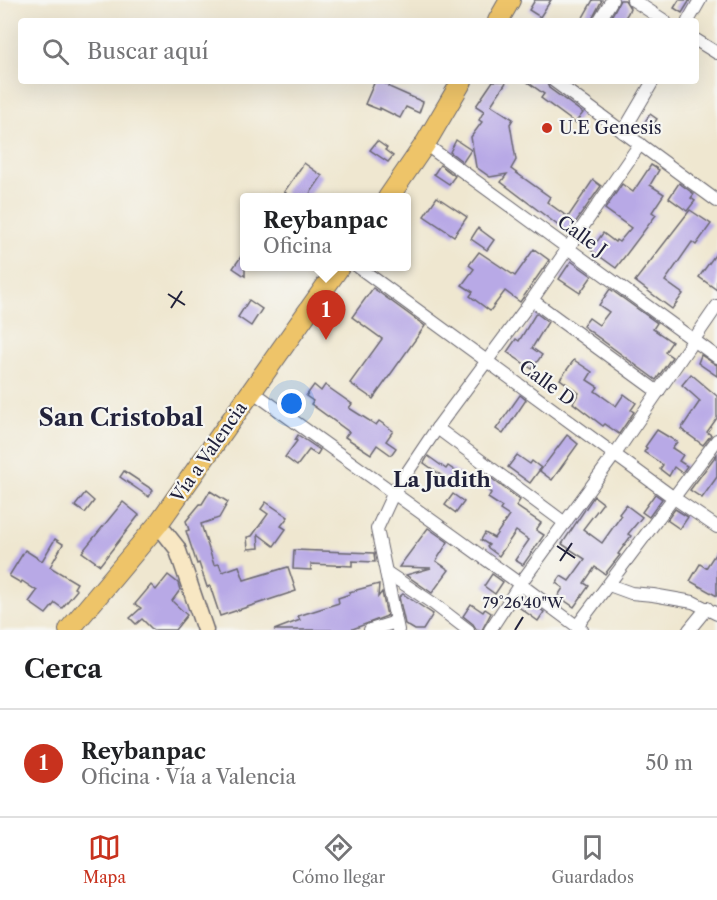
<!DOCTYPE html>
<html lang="es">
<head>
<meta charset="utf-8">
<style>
	body { margin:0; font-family:"Libre Caslon Text",serif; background:#f6f6f6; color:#202124 }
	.you { position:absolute; left:292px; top:404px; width:21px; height:21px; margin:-15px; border:4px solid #fff; border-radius:50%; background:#1a73e8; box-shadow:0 0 0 9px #1a73e833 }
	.badge { display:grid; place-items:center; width:39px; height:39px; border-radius:50%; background:#c8321e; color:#fff; font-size:20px; font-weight:700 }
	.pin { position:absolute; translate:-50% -50px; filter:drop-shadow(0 2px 3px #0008) }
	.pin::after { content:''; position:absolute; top:32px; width:21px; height:18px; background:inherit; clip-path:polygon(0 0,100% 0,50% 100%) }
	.popup { position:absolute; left:240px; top:193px; width:171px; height:78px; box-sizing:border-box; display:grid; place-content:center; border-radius:6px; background:#fff; filter:drop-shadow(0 2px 4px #0005); font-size:20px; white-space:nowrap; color:#757577 }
	.popup b { font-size:22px; color:#202124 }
	.popup::after { content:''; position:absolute; left:50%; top:100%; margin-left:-12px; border:12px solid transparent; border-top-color:#fff }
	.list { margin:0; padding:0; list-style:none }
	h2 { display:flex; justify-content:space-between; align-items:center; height:78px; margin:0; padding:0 24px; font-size:26px }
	h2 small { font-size:20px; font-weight:400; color:#757577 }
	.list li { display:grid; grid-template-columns:39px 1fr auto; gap:18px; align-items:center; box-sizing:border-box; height:108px; padding:0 24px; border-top:2px solid #e0e0e0 }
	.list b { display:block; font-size:22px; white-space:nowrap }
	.list p { margin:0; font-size:20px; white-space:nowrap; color:#757577 }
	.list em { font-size:20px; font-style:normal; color:#757577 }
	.icon { flex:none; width:33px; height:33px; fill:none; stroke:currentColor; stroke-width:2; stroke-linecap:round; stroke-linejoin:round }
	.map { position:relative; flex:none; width:717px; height:630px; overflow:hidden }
	.search { position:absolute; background:#fff; box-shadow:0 6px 24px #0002; left:18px; right:18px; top:18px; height:66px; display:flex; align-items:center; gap:15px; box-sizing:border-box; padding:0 21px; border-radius:6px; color:#757577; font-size:22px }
	.sheet { height:186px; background:#fff }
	nav { display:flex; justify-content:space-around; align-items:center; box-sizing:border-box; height:84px; border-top:2px solid #e0e0e0; background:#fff; font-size:16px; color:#757577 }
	nav a { display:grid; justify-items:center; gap:3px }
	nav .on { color:#c8321e }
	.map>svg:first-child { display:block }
	.building { fill:#b8a9e6 }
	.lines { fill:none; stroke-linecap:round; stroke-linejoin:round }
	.minor-casing { stroke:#6a676f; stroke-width:14 }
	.secondary-casing { stroke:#6a676f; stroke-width:19 }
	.trunk-casing { stroke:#6a676f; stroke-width:22 }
	.minor { stroke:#fff; stroke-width:12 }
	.secondary { stroke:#f8e7c3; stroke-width:16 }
	.trunk { stroke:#eec469; stroke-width:20 }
	.ticks { fill:none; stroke:#22223b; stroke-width:2 }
	.poi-dot { fill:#c8321e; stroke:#f6f6f2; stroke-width:2 }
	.labels { text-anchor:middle; stroke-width:4.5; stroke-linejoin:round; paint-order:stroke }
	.poi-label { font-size:18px; fill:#22223b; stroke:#f6f6f2; text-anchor:start }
	.street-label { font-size:18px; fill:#22223b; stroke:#f6f6f2 }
	.quarter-label { font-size:21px; font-weight:bold; fill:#22223b; stroke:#f6f6f2 }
	.district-label { font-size:24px; font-weight:bold; fill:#22223b; stroke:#f6f6f2 }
	.ticks-label { font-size:15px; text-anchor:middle; fill:#22223b; stroke:#f6f6f2; stroke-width:4.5; stroke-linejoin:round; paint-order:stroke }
</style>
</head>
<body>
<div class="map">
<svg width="717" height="630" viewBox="0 0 717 630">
	<rect width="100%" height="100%" fill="#f6f6f2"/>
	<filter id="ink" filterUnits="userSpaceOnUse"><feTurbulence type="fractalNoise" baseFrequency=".0167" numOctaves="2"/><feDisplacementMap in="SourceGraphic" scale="12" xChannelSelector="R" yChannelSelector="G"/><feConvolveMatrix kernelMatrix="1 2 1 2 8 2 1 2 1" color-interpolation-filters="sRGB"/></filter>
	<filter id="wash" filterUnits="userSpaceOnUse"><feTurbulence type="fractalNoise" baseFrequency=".008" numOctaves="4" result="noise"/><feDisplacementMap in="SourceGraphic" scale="24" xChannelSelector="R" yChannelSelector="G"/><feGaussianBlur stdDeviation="1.35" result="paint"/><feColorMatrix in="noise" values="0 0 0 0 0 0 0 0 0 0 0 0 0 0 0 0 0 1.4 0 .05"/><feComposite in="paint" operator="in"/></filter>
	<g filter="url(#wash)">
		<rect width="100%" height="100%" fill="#efe7d0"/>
		<g id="blocks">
			<!-- building -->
			<g class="building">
				<polygon points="535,0 551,0 540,17 529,10"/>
				<polygon points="593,0 602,0 591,21 581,21"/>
				<polygon points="620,0 625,0 630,8 628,13 623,21 609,21"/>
				<polygon points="679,0 690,0 682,13 674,8"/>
				<polygon points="375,81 390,85 389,87 423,102 419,113 406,107 400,118 380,108 380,110 365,104"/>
				<polygon points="493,81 507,81 491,105 513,119 510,124 516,160 511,169 550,197 547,202 568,217 593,180 601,186 568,233 501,182 507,174 490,177 476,167 471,137 482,122 479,120 484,111 476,106"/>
				<polygon points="526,81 546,81 549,88 583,113 575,123 541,98 544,94"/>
				<polygon points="650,114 657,119 649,131 642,126"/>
				<polygon points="456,140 471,150 463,162 450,152"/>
				<polygon points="377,141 387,148 385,150 393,156 388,162 370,150"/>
				<polygon points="304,163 322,176 307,198 283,198 286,193 284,192"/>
				<polygon points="440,165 455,176 449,184 434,174"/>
				<polygon points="651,165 659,170 650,185 664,194 652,212 656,215 616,268 591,250 603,233 615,242 616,240 619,242 631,228 605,209 622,184 633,192"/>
				<polygon points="679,183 694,194 691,198 695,201 687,211 669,198"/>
				<polygon points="437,197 467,217 454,236 424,216"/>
				<polygon points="690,210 711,224 696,245 692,242 665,281 683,294 672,309 635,281"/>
				<polygon points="478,228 494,240 487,250 471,239"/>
				<polygon points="534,249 549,260 520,302 505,291 490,311 470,296 473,292 462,285 474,269 469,265 479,252 515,276"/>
				<polygon points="245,251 245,276 233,268"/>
				<polygon points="717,252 717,290 699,277"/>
				<polygon points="571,261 592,276 580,293 559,279"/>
				<polygon points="373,288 425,326 373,399 350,383 382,339 352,317"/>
				<polygon points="610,289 657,323 653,329 672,342 665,352 672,357 656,380 583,326 589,318 599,325 609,312 599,305"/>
				<polygon points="249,300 262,309 251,326 238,317"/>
				<polygon points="536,313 548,322 532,348 542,355 532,369 507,352 516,339 519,341"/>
				<polygon points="701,355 717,365 717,376 698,363"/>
				<polygon points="574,360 592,372 587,380 598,387 595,391 616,406 624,394 636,403 631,410 634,412 619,434 605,424 603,426 573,403 579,393 560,379"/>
				<polygon points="691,374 717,396 717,418 707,432 711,435 703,445 681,429 700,401 682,385"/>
				<polygon points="314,385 321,391 325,385 352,404 349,408 376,425 379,421 393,431 386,441 396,448 391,455 377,445 371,454 345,437 349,432 311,404 313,401 306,396"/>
				<polygon points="520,395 526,400 503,434 496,429"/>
				<polygon points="657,430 677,442 672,448 683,455 679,461 687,466 682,473 674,467 669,476 660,469 663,465 644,452 647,448 645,447"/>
				<polygon points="298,435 320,450 317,455 309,450 297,466 285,457 297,441 295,440"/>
				<polygon points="567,435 578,444 552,480 540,471"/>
				<polygon points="717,454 717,477 702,498 690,490"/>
				<polygon points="517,455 530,464 532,461 541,468 530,483 508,467"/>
				<polygon points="428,456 446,469 448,466 461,475 455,485 424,463"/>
				<polygon points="124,471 153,490 149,497 120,477"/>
				<polygon points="487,475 520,500 516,506 541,523 536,530 544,535 523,565 515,560 529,540 516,531 499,556 487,547 489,545 481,540 485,533 494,538 509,516 500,510 502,507 488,498 491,493 480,484"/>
				<polygon points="210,491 228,502 219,518 201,524 214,565 219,564 222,572 239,566 244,580 288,567 296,591 220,616 210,586 207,587 199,563 197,564 186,531 189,530 186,521 200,504 202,504"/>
				<polygon points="85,493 94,501 85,513 75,506"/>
				<polygon points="453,494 464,502 456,513 445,505"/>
				<polygon points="655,494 662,499 649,517 642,512"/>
				<polygon points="594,496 603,503 583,529 602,543 621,516 619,514 626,505 642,517 628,534 631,536 618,554 620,555 605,574 595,567 584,583 589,586 574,607 558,596 563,588 556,583 561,576 569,581 585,559 562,544"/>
				<polygon points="123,502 139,515 100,565 82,552"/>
				<polygon points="266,502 288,517 281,526 286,529 274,546 258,534 259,548 248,549 247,537 252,536 268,514 261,509"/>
				<polygon points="675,509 688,517 680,529 667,520"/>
				<polygon points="428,528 448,542 436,561 449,570 432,593 406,575 431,568 399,567"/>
				<polygon points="55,539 63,544 50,567 77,583 74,588 77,590 62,608 55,603 46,614 29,602 37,591 22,581 21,583 9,576 25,550 42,561"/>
				<polygon points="294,550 374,553 375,562 352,561 352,566 311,564 311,570 293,569"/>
				<polygon points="717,551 717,596 690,581 700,564 706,568"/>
				<polygon points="492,574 503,582 495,594 484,586"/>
				<polygon points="168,575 178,583 180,590 172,601 187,615 175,630 153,630 142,619 136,624 130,618 141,608 135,604 151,585 156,590"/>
				<polygon points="379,584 378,597 382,592 387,616 350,630 274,630 300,620 298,616 339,603 338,598 350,594 349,592"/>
				<polygon points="403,594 433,614 423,630 415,630 405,624 399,597"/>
				<polygon points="522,596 544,612 538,621 516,605"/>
				<polygon points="471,604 483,612 485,609 491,613 482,630 476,629 473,624 463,616"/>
			</g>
		</g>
	</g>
	<g filter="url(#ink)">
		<use href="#blocks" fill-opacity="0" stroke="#6a676f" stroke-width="1.5"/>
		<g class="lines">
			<defs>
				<g id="minor">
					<polyline points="633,0 665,21"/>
					<polyline points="599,21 612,0"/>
					<polyline points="688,21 700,0"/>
					<polyline points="696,40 717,53"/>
					<polyline points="554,81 717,201"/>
					<polyline points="623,132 653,81"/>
					<polyline points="425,144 717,357"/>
					<polyline points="357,266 674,498 717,527"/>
					<polyline points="532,300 658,392"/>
					<polyline points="252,391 520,584 582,630"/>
					<polyline points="437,428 565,523"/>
					<polyline points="386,572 434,604 468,630"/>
					<polyline points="609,585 631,593 653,595 693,602 717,614"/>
					<polyline points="370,630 396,622"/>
					<polyline points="398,630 377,529 394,492 437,428 532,300 640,144"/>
					<polyline points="490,630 520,584 615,454 717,306"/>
					<polyline points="578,630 577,626 717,440"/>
					<polyline points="689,630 707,608"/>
				</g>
				<polyline id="secondary" points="158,524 177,548 205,630"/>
				<g id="trunk">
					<polyline points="498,21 510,0"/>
					<polyline points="388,198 425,144 462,81"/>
					<polyline points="69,630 158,524 340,266"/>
				</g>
			</defs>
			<!-- minor casing -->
			<use href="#minor" class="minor-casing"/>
			<!-- secondary casing -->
			<use href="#secondary" class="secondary-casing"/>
			<!-- trunk casing -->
			<use href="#trunk" class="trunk-casing"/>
			<!-- minor -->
			<use href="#minor" class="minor"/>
			<!-- secondary -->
			<use href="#secondary" class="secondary"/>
			<!-- trunk -->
			<use href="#trunk" class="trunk"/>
		</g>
	</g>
	<!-- ticks -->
	<path class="ticks" d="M168 294 185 305M171 308 182 291M557 546 575 558M560 561 572 543M515 630 523 617"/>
	<!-- markers -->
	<circle class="poi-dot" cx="547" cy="128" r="6"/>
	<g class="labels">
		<!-- poi labels -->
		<g class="poi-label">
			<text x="559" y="134">U.E Genesis</text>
		</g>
		<!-- street labels -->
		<g class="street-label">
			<text transform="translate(582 236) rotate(36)" y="6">Calle J</text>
			<text transform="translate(547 383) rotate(36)" y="6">Calle D</text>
			<text transform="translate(209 452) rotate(-55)" y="6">Vía a Valencia</text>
		</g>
		<!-- quarter labels -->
		<g class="quarter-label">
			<text x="442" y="487">La Judith</text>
		</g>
		<!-- district labels -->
		<g class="district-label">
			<text x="121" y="426">San Cristobal</text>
		</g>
	</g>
	<g class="ticks-label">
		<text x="523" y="608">79°26'40"W</text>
	</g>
</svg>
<div class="you"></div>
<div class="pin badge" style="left:326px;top:340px">1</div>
<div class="popup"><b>Reybanpac</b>Oficina</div>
<div class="search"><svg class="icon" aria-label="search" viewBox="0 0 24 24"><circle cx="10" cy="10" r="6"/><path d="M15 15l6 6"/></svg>Buscar aquí</div>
</div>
<section class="sheet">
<h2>Cerca<small></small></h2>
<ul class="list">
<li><span class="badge">1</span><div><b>Reybanpac</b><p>Oficina · Vía a Valencia</p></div><em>50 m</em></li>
</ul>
</section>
<nav>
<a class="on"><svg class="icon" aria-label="map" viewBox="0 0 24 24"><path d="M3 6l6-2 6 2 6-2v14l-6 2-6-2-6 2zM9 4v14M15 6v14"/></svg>Mapa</a>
<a><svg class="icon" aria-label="directions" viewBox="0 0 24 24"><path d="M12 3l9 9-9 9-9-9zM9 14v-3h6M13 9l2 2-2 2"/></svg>Cómo llegar</a>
<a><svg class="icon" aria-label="saved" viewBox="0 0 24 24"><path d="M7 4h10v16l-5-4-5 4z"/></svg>Guardados</a>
</nav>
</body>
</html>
